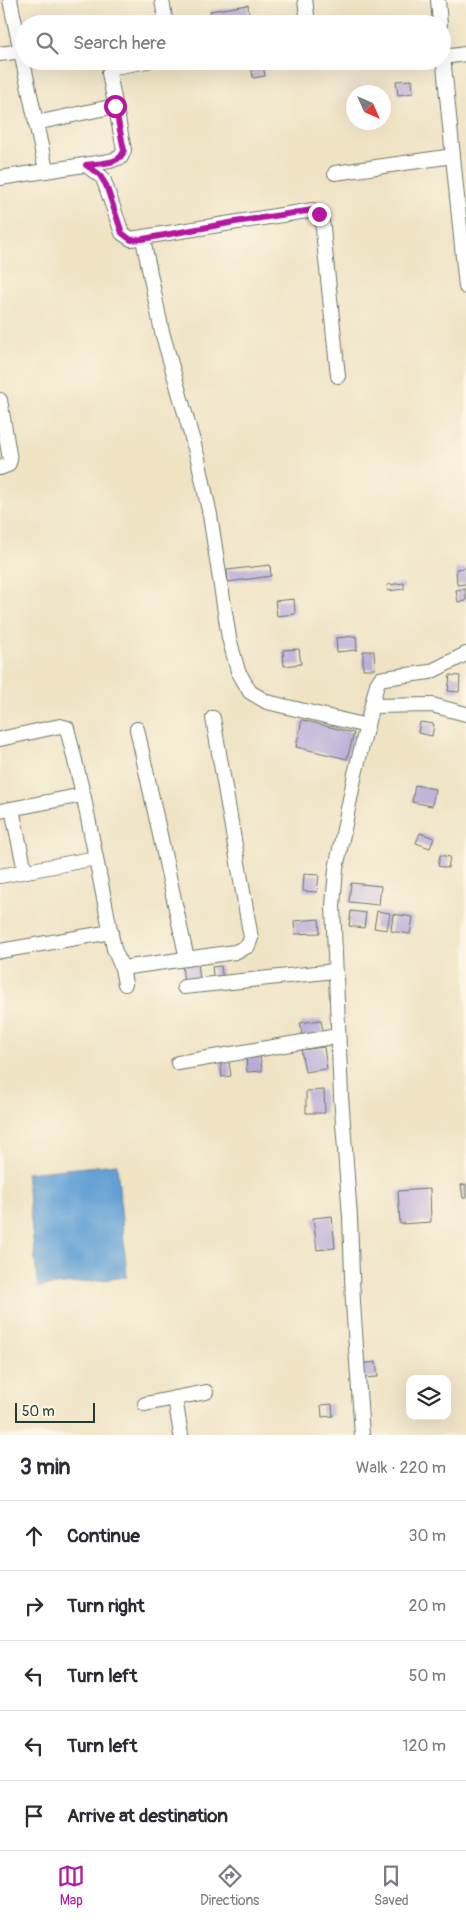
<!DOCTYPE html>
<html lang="en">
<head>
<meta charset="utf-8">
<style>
	body { margin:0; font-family:Pangolin,sans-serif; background:#f2f2f3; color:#2b2b33 }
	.controls { position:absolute; right:15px; bottom:15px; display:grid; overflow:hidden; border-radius:10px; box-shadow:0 5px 20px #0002 }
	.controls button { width:45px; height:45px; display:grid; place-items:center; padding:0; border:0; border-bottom:1px solid #e1e1e2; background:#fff; color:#2b2b33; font:25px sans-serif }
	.compass { position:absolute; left:346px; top:85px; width:45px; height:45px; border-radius:50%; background:#fff; box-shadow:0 5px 20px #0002; rotate:135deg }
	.scale { position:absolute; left:15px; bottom:12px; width:80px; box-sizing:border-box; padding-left:5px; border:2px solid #1f3d34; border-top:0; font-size:14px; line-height:18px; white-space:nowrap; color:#1f3d34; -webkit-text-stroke:4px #fcf5e5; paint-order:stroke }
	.stop { position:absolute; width:15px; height:15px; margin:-11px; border:4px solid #b5179e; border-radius:50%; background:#fff }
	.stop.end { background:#b5179e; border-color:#fff; box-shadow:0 1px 5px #0008 }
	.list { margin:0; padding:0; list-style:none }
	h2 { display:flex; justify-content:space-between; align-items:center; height:65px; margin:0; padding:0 20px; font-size:21px }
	h2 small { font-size:16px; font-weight:400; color:#7c7c81 }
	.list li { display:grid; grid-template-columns:32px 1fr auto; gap:15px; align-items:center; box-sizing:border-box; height:70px; padding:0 20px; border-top:1px solid #e1e1e2 }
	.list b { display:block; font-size:19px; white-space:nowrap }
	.list em { font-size:16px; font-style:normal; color:#7c7c81 }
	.icon { flex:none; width:28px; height:28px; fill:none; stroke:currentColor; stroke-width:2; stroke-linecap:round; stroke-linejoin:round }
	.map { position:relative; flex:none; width:466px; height:1435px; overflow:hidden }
	.search { position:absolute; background:#fff; box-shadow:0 5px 20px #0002; left:15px; right:15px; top:15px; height:55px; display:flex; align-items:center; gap:12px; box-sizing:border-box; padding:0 18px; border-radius:28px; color:#7c7c81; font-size:19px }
	.sheet { height:415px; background:#fff }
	nav { display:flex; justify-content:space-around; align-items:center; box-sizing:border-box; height:70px; border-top:1px solid #e1e1e2; background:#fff; font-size:14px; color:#7c7c81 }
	nav a { display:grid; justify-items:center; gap:2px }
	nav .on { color:#b5179e }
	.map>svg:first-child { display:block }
	.water { fill:#63a1d5; stroke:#416f84 }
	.building { fill:#b9acda }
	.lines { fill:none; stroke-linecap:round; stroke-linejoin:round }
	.minor-casing { stroke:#687766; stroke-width:16 }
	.minor { stroke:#fff; stroke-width:14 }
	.route { stroke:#b5179e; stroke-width:6 }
</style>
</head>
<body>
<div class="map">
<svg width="466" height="1435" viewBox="0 0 466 1435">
	<rect width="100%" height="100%" fill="#fcf5e5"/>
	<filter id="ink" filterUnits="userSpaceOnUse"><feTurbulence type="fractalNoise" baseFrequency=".02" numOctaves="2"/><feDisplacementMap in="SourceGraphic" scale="10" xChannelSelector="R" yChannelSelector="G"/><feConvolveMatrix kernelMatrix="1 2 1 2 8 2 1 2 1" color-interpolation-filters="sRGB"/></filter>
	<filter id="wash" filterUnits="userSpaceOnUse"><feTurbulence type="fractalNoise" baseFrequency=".0096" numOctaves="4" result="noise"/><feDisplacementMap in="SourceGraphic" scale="20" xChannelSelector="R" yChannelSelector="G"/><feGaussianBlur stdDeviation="1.12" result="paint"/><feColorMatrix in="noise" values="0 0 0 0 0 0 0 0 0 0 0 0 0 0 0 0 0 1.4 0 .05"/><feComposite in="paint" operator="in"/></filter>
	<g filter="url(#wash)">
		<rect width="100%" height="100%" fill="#efe3c4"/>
		<!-- water -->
		<polygon class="water" points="117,1164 127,1277 38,1287 26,1173"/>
		<g id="blocks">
			<!-- building -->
			<g class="building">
				<polygon points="248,5 250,24 212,24 210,11"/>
				<polygon points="250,61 262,61 265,76 253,78"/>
				<polygon points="412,80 413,93 398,95 396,81"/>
				<polygon points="270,565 271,576 228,582 227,570"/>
				<polygon points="466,568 466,584 457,585 456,569"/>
				<polygon points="404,583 404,589 388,591 387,585"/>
				<polygon points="466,589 466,601 458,602 456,590"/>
				<polygon points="294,599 295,614 277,616 275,601"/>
				<polygon points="356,636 357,650 337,652 336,638"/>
				<polygon points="299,649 301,664 284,666 283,650"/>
				<polygon points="363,651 374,651 375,669 363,669"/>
				<polygon points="450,675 460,676 459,692 448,691"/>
				<polygon points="302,720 354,733 347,759 296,747"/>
				<polygon points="420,722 434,724 432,736 418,733"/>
				<polygon points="415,785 435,789 432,806 412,802"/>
				<polygon points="420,833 434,838 430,848 416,843"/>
				<polygon points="440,855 450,857 448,868 438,866"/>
				<polygon points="304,874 319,875 317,892 303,891"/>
				<polygon points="351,883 381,886 379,905 349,902"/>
				<polygon points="351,911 366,913 364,928 349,926"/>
				<polygon points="377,911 390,913 387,930 374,928"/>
				<polygon points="393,914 413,917 410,934 391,931"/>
				<polygon points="319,919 320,933 295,934 294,921"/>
				<polygon points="198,961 200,983 184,985 182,963"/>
				<polygon points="221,966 223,981 214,982 212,967"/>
				<polygon points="321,1020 324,1036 303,1040 300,1023"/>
				<polygon points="324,1047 327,1069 305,1072 301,1050"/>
				<polygon points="260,1054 262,1071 247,1072 246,1055"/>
				<polygon points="228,1056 231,1076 222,1077 220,1057"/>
				<polygon points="324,1090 325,1113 306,1113 306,1091"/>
				<polygon points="466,1184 466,1198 463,1198 461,1185"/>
				<polygon points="430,1189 431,1222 400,1224 398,1191"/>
				<polygon points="332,1216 335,1248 317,1250 313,1218"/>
				<polygon points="376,1362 378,1377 362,1378 361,1364"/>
				<polygon points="332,1404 333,1416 322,1417 321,1405"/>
			</g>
		</g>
	</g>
	<g filter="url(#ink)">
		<use href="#blocks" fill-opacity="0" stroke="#687766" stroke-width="1"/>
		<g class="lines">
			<defs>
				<g id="minor">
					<polyline points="10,0 46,170"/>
					<polyline points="162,0 166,24"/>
					<polyline points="305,0 307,15 305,24"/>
					<polyline points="438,0 440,24"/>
					<polyline points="442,46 466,287"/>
					<polyline points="0,54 21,51"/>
					<polyline points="443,57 466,54"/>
					<polyline points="36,123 115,106"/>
					<path d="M86 165 103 178 122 233 131 239 313 210C324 215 323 229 324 240L338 376"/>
					<polyline points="335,173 453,156"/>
					<polyline points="0,178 110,161 121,157 124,150 109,73 115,67 147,61"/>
					<polyline points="143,239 162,332 198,459 210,515 229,638 238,671 250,692 267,702 367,726"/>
					<polyline points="0,400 10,460 8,465 0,468"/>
					<polyline points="372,706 432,705 466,714"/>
					<polyline points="137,729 187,959"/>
					<polyline points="0,739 60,726 67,728 84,798 114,949 122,968 125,984"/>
					<polyline points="12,809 25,871"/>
					<polyline points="0,811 83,795"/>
					<polyline points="0,876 96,858"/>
					<polyline points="0,951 111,932"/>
					<polyline points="122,968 235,952 248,946 251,938 213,718"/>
					<polyline points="184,987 335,971"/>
					<polyline points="178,1063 338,1036"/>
					<polyline points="175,1398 181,1435"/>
					<polyline points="145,1404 206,1392"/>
					<polyline points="362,1435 353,1303 350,1217 341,1096 333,906 336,869 355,774 377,684 380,679 384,678 430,672 466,654"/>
				</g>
			</defs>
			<!-- minor casing -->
			<use href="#minor" class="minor-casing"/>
			<!-- minor -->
			<use href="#minor" class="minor"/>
		</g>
	</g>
	<g class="lines" filter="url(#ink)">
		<!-- route -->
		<path class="route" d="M115 106 124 150C121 165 99 163 86 165L99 174 106 185 122 233 131 240 143 239 235 222 313 210 319 214"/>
	</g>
</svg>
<div class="controls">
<button><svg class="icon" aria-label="layers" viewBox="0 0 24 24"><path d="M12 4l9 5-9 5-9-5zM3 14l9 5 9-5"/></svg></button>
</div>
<svg class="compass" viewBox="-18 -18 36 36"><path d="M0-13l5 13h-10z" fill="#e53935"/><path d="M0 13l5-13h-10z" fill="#7c7c81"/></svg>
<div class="scale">50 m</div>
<div class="stop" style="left:115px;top:106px"></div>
<div class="stop end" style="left:319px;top:214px"></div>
<div class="search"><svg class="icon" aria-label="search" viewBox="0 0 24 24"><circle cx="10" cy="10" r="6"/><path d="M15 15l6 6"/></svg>Search here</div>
</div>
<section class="sheet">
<h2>3 min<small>Walk · 220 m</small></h2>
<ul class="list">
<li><svg class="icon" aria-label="ahead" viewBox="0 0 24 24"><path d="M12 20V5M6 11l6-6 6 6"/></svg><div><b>Continue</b></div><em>30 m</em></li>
<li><svg class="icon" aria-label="right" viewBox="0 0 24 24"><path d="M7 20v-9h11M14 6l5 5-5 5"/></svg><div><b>Turn right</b></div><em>20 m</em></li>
<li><svg class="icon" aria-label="left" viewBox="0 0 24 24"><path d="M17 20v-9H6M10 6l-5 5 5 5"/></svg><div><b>Turn left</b></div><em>50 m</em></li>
<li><svg class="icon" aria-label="left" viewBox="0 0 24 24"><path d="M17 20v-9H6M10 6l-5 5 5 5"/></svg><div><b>Turn left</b></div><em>120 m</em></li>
<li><svg class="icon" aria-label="arrive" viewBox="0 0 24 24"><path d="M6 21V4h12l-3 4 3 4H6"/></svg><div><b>Arrive at destination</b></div></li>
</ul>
</section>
<nav>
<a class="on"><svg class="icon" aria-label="map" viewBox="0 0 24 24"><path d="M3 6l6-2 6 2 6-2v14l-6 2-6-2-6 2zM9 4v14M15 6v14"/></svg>Map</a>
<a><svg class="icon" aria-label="directions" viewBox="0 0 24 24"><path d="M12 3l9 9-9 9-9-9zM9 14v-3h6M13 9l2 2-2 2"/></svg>Directions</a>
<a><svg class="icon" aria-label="saved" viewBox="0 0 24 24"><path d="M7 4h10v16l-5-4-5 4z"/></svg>Saved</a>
</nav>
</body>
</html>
